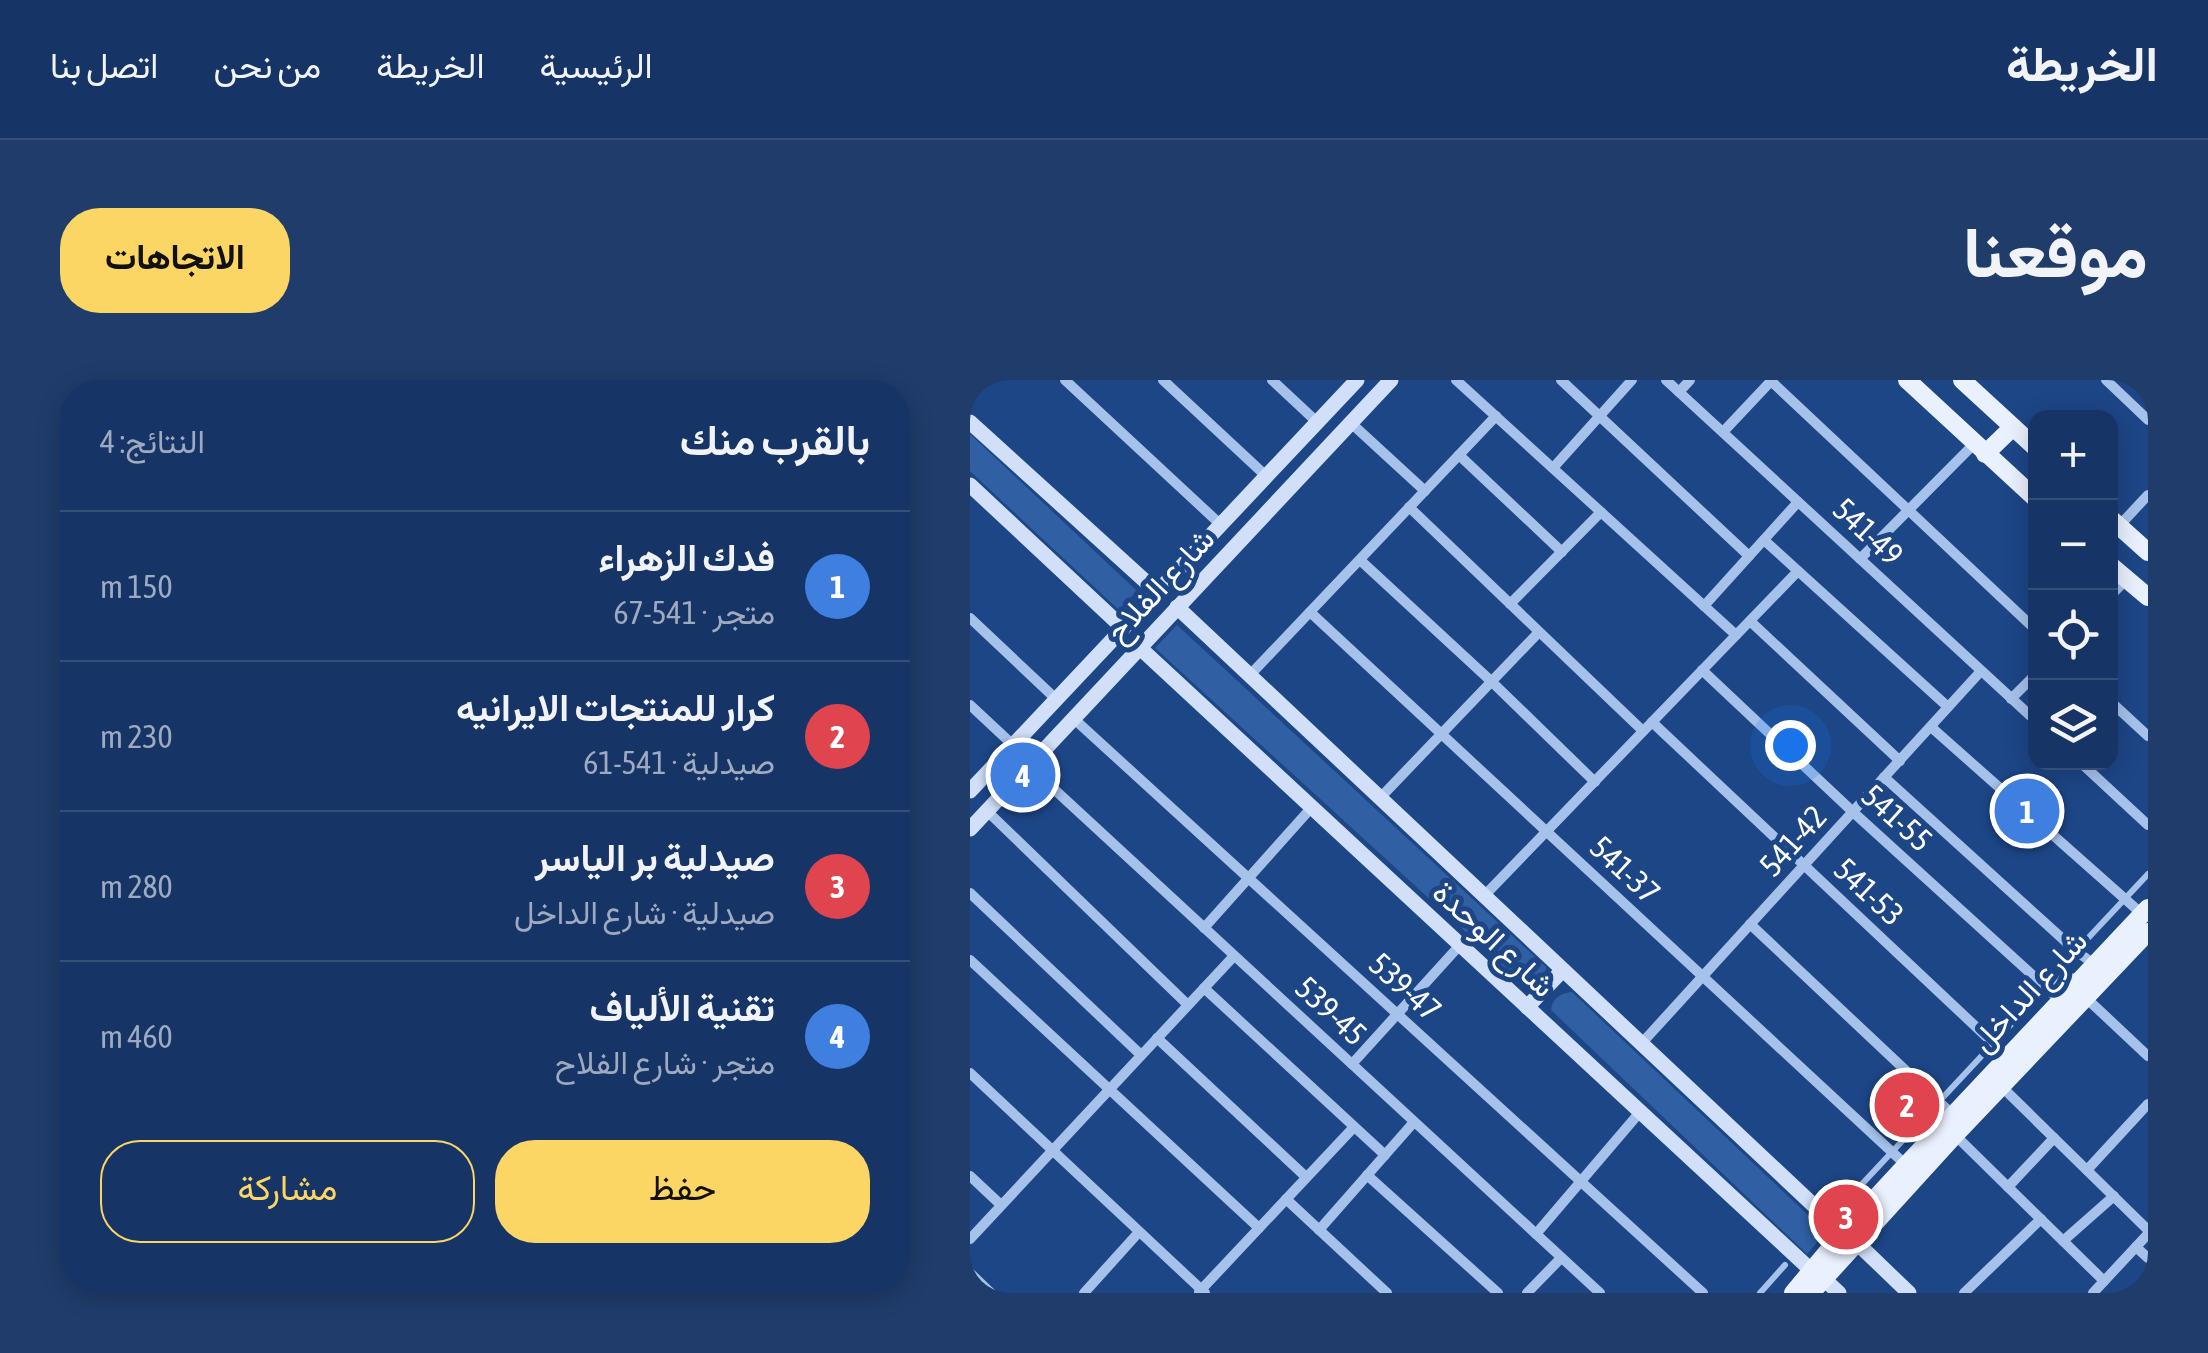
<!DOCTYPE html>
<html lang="ar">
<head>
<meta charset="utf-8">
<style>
	body { margin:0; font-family:"Asap Condensed",Vazirmatn,sans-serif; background:#1f3c6b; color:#f1f3f6; direction:rtl }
	.controls { position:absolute; right:30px; top:30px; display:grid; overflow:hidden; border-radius:20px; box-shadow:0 5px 25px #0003 }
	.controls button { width:90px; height:90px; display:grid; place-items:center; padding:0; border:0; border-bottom:2px solid #354f79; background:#163465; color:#f1f3f6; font:50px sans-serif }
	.you { position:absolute; left:820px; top:365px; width:35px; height:35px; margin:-25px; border:8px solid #fff; border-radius:50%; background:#1a73e8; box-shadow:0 0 0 15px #1a73e833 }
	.badge { display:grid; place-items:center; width:65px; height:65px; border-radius:50%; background:#fbd664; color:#fff; font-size:32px; font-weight:700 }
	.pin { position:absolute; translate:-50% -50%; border:5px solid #fff; box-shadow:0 2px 10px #0006 }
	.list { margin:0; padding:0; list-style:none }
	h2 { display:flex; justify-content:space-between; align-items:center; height:130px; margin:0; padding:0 40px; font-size:42px }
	h2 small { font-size:32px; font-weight:400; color:#9eaabf }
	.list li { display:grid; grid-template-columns:65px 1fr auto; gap:30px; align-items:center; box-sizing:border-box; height:150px; padding:0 40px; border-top:2px solid #354f79 }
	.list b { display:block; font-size:38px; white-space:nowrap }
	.list p { margin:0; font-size:32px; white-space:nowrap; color:#9eaabf }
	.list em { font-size:32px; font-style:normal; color:#9eaabf }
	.actions { display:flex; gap:20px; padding:30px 40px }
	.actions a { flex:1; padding:22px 0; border:2px solid #fbd664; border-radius:40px; text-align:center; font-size:35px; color:#fbd664 }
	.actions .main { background:#fbd664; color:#111 }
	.icon { flex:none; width:55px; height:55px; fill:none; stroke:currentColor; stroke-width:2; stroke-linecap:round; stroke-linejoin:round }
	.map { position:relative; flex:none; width:1178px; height:913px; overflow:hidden; direction:ltr; border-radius:40px }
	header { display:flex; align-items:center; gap:60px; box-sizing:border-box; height:140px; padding:0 50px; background:#163465; border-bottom:2px solid #354f79 }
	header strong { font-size:48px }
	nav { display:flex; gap:55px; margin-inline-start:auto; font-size:35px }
	.intro { display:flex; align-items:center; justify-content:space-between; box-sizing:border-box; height:240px; padding:0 60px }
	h1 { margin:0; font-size:70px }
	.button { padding:25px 45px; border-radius:40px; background:#fbd664; color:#111; font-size:35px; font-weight:700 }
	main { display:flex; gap:60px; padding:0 60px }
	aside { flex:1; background:#163465; border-radius:40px; box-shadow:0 5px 25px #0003 }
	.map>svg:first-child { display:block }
	.green { fill:#305fa4 }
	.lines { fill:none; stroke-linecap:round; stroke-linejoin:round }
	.lane { stroke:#a6c2eb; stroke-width:6 }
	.street { stroke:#a6c2eb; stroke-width:10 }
	.secondary { stroke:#d1e0f8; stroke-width:15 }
	.primary { stroke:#eaf1fe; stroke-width:18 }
	.labels { text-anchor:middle; stroke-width:10; stroke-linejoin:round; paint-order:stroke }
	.street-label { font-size:32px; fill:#fff; stroke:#1d4687 }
</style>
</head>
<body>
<header>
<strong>الخريطة</strong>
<nav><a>الرئيسية</a><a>الخريطة</a><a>من نحن</a><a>اتصل بنا</a></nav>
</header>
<div class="intro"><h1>موقعنا</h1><a class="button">الاتجاهات</a></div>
<main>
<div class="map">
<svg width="1178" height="913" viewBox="0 0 1178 913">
	<rect width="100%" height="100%" fill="#1d4687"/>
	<!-- green -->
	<g class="green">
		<polygon points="0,54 167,211 149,230 0,91"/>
		<path d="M207 245 576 587C575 600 567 605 556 607L185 268Z"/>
		<path d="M602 612 856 852 837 874 581 630C582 618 591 613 602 612Z"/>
	</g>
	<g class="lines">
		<!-- lane -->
		<g class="lane">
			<polyline points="1106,571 1178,494"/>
			<path d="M879 818 1076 607C1087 600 1094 594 1108 597"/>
			<polyline points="790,913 815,885"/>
		</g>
		<!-- street -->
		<g class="street">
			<polyline points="95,0 250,144"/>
			<polyline points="193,0 295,95"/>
			<polyline points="302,0 347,42"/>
			<polyline points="486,0 766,255"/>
			<polyline points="591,0 779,176"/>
			<polyline points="696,0 1066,341"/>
			<polyline points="800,0 1066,250"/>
			<polyline points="1136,0 1178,40"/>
			<polyline points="709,12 720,0"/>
			<polyline points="0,14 13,0"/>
			<polyline points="381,43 455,111"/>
			<polyline points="753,52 801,1"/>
			<polyline points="489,75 592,172"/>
			<polyline points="583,88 662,0"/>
			<polyline points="439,127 673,351"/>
			<polyline points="1149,146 1178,115"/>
			<polyline points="794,160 978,327"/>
			<polyline points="890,179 1005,63"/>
			<polyline points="390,180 522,302 625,402"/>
			<polyline points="1140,216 1157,199"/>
			<polyline points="540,224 631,132"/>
			<polyline points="734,226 828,122"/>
			<polyline points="340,232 936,785"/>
			<polyline points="0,238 86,319"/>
			<polyline points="780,241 930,381"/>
			<polyline points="732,290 883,432 1091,621"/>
			<polyline points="280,295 526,36"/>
			<polyline points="1041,319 1066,294"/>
			<polyline points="1140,321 1178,356"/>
			<polyline points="0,325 43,365"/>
			<polyline points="103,338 733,913"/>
			<polyline points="682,342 1038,677"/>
			<polyline points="961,347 1172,534"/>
			<polyline points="1110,382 1178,445"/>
			<polyline points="59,386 630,913"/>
			<polyline points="914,397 1106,571 1124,584"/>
			<polyline points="410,418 569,252"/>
			<polyline points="17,431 218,625"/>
			<polyline points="0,513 171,675"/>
			<polyline points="514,516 828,191"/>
			<polyline points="780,544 983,735"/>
			<polyline points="234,548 342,427"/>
			<polyline points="0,580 289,848"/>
			<polyline points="234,608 415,775"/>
			<polyline points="1115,617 1178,676"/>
			<polyline points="187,658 336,797"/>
			<polyline points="671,664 1011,291"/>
			<polyline points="382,684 490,565"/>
			<polyline points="0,693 235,913"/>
			<polyline points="1032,707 1178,850"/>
			<polyline points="985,755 1134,901"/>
			<polyline points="1117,790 1178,724"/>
			<polyline points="397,795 528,913"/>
			<polyline points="0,796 31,825"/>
			<polyline points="1038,807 1084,758"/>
			<polyline points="316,819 417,913"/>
			<polyline points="349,850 444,742"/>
			<polyline points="566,854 670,732"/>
			<polyline points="0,859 264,576"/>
			<polyline points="1093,861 1144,816"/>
			<polyline points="1166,867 1178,878"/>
			<polyline points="0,893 21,913"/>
			<polyline points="229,912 384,747"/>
			<polyline points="114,913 169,852"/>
			<polyline points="557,913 591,878"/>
			<polyline points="994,913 1071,839"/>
			<polyline points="1123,913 1178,854"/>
		</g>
		<!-- secondary -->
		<g class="secondary">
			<polyline points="0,42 186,211"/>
			<polyline points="0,105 152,247"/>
			<polyline points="207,227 873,853"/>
			<polyline points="169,267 842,891"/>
			<polyline points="0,411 387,0"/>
			<polyline points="0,449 421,0"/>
			<polyline points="557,627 593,590"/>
			<polyline points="887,863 939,913"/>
			<polyline points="854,899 869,913"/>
		</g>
		<!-- primary -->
		<g class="primary">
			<polyline points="937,0 1066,119"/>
			<polyline points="992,0 1066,68"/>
			<polyline points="1015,74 1043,47"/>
			<polyline points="1140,138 1178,172"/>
			<polyline points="1140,185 1178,217"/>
			<polyline points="823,913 873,853 936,785 1178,528"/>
			<polyline points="841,913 985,755 1178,552"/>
		</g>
	</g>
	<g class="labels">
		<!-- street labels -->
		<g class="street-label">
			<text transform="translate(898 152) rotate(43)" y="11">541-49</text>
			<text transform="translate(190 205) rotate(-47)" y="11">شارع الفلاح</text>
			<text transform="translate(927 438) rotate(42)" y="11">541-55</text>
			<text transform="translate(823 461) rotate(-48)" y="11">541-42</text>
			<text transform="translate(655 490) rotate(43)" y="11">541-37</text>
			<text transform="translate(899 512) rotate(43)" y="11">541-53</text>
			<text transform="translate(524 559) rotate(43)" y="11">شارع الوحدة</text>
			<text transform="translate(435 607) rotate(42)" y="11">539-47</text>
			<text transform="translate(1059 611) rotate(-47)" y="11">شارع الداخل</text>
			<text transform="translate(361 631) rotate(43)" y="11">539-45</text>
		</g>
	</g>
</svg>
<div class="controls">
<button>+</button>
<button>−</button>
<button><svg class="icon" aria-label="locate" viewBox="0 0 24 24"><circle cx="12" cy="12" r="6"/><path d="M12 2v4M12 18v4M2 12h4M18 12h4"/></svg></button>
<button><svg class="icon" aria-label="layers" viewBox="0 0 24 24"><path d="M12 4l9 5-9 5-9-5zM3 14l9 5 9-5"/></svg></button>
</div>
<div class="you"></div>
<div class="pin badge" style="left:1057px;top:431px;background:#3f7fe0">1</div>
<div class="pin badge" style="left:937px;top:725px;background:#e0444e">2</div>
<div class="pin badge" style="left:876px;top:837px;background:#e0444e">3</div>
<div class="pin badge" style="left:53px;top:395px;background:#3f7fe0">4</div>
</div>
<aside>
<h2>بالقرب منك<small>النتائج: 4</small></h2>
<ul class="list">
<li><span class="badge" style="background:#3f7fe0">1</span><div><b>فدك الزهراء</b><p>متجر · 541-67</p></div><em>150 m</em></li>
<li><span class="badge" style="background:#e0444e">2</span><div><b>كرار للمنتجات الايرانيه</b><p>صيدلية · 541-61</p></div><em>230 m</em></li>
<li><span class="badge" style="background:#e0444e">3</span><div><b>صيدلية بر الياسر</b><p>صيدلية · شارع الداخل</p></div><em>280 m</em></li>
<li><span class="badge" style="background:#3f7fe0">4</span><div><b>تقنية الألياف</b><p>متجر · شارع الفلاح</p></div><em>460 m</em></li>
</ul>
<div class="actions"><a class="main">حفظ</a><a>مشاركة</a></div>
</aside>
</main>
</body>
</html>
